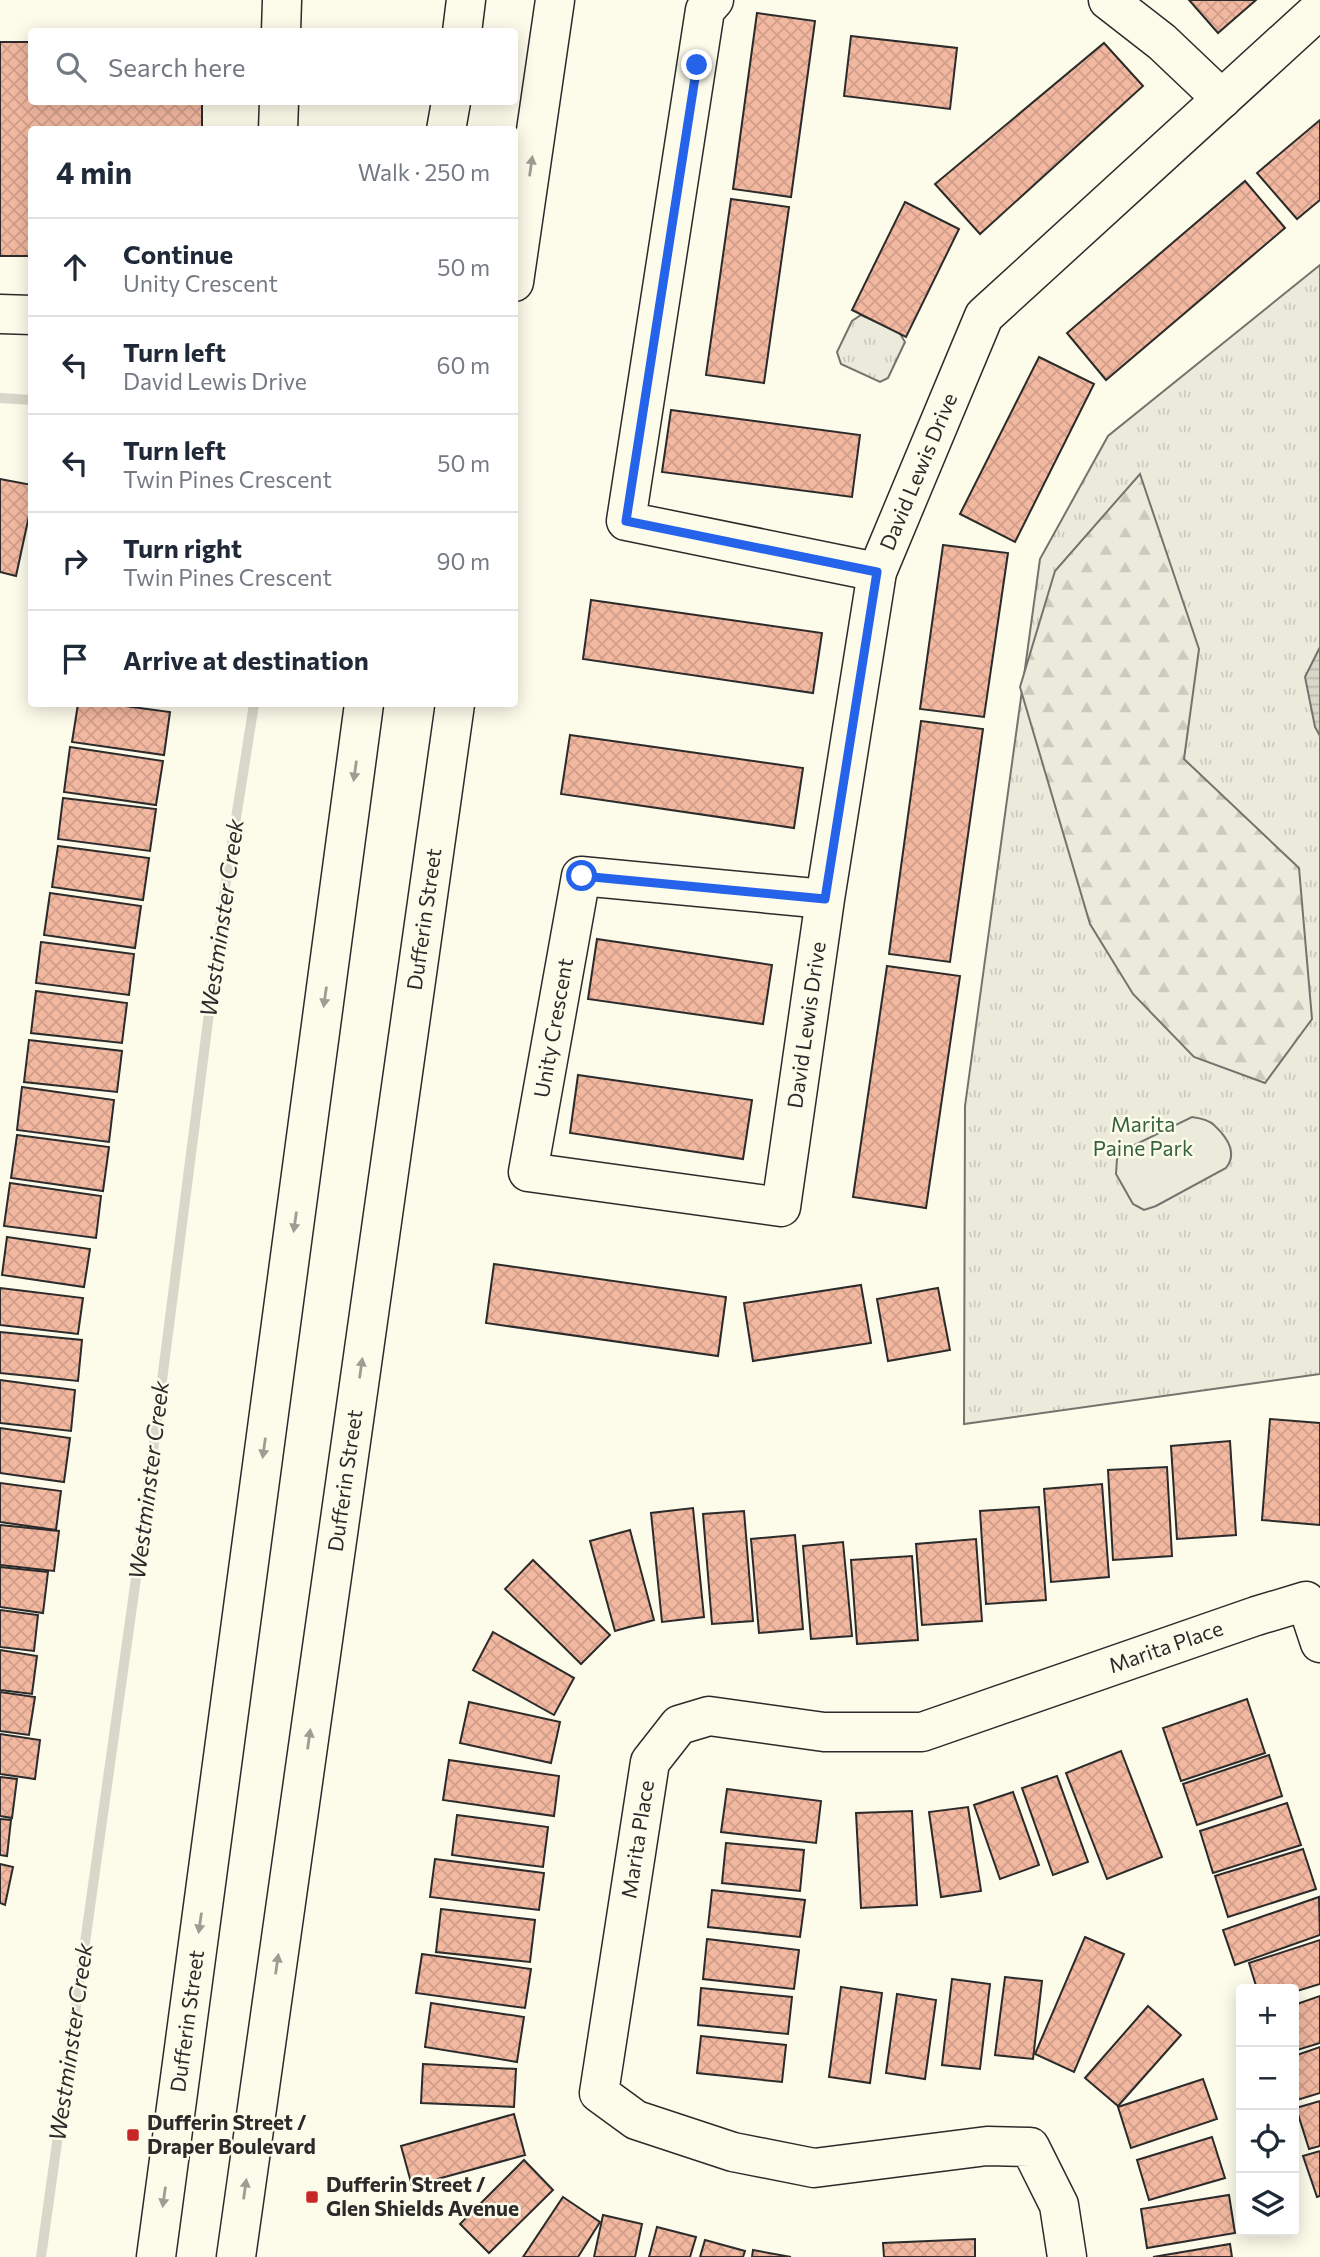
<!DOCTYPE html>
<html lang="en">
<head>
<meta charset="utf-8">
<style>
	body { margin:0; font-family:Commissioner,sans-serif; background:#f2f2f3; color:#1f2937 }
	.controls { position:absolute; right:21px; bottom:21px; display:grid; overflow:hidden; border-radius:7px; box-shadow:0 4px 18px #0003 }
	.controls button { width:63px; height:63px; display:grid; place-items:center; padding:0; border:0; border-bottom:2px solid #e0e1e3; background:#fff; color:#1f2937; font:35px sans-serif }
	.stop { position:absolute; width:21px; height:21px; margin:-16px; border:5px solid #2563eb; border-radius:50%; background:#fff }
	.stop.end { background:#2563eb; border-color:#fff; box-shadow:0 2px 7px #0008 }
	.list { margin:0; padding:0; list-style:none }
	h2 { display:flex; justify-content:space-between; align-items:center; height:91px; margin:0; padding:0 28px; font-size:30px }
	h2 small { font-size:23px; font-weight:400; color:#747a83 }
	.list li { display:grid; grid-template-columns:46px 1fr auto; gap:21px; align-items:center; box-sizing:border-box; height:98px; padding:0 28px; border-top:2px solid #e0e1e3 }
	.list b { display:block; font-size:26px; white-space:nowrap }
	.list p { margin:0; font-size:23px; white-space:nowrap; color:#747a83 }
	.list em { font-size:23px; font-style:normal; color:#747a83 }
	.icon { flex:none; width:38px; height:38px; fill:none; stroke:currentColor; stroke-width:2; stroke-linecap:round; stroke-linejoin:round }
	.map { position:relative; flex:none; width:1320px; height:2257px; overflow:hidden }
	.search { position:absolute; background:#fff; box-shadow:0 4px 18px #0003; left:28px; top:28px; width:490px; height:77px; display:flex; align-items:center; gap:18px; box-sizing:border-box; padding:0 24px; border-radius:7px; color:#747a83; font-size:26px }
	.panel { position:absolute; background:#fff; box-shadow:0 4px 18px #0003; left:28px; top:126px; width:490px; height:581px; border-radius:7px }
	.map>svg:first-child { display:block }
	.grass { fill:url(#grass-tufts); stroke:#74746e; stroke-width:2 }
	.forest { fill:url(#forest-firs); stroke:#74746e; stroke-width:2 }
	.pitch { fill:#ecebdb; stroke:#74746e; stroke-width:2 }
	.water { fill:url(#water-rules); stroke:#74746e; stroke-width:2 }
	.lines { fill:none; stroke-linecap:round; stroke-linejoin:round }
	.stream { stroke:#d8d7c9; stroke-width:10 }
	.building { fill:url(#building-cross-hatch); stroke:#2b2b2b; stroke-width:2 }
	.minor-casing { stroke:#2b2b2b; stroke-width:41 }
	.major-casing { stroke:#2b2b2b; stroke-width:41 }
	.minor { stroke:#fdfbea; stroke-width:38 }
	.major { stroke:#fdfbea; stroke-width:38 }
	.oneway { fill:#9e9d94 }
	.route { stroke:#2563eb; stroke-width:9 }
	.poi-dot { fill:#c62828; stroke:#fdfbea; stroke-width:2.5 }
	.labels { text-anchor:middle; stroke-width:5; stroke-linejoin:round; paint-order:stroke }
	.street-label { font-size:21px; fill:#2b2b2b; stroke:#fdfbea }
	.park-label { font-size:21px; fill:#34623c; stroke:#fdfbea }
	.poi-label { font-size:21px; font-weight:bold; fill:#2b2b2b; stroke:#fdfbea; text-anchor:start }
	.water-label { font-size:23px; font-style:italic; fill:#2b2b2b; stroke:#fdfbea }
</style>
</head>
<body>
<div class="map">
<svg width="1320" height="2257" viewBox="0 0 1320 2257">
	<defs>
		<pattern id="grass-tufts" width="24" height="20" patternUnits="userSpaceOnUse" patternTransform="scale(1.75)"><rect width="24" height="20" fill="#ecebdb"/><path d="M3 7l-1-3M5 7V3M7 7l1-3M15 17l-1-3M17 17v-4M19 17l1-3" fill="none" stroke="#cbcabc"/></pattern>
		<pattern id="forest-firs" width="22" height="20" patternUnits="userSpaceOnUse" patternTransform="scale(1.75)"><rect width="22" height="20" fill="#ecebdb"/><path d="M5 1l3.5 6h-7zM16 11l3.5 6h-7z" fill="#cbcabc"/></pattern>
		<pattern id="water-rules" width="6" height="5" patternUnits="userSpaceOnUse" patternTransform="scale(1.75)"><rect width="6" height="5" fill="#d8d7c9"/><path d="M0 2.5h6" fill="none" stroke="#bab9ad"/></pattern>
		<pattern id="building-cross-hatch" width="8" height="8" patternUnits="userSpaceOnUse" patternTransform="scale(1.75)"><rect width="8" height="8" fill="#f2b8a0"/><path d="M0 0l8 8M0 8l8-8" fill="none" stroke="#d09e8a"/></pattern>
	</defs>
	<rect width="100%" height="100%" fill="#fdfbea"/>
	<!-- grass -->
	<g class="grass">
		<polygon points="1320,265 1320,1374 964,1424 965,1106 1040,559 1108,436"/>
		<polygon points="861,315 899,332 905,342 888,378 880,382 841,364 837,352 852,321"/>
	</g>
	<!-- forest -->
	<polygon class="forest" points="1140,474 1199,649 1184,759 1299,868 1312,1019 1265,1083 1194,1057 1133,994 1090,924 1020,687 1055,571"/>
	<!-- pitch -->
	<path class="pitch" d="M1192 1117C1199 1118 1209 1120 1214 1125 1227 1137 1238 1153 1226 1168L1156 1206 1144 1210 1133 1204 1116 1174 1117 1159 1124 1150Z"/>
	<!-- water -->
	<polygon class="water" points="1320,647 1320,736 1315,727 1305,677"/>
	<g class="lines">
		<!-- stream -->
		<g class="stream">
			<polyline points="0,398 32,400"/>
			<polyline points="41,2257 144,1521 225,888 254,704"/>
		</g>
	</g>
	<!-- building -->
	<g class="building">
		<polygon points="1189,0 1256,0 1218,33"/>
		<polygon points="757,13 815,21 791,197 733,189"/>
		<polygon points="851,36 957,48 950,109 844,96"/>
		<polygon points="0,42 32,42 32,102 202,102 202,130 32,130 32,256 0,256"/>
		<polygon points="1104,43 1143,86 980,234 935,184"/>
		<polygon points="1320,120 1320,200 1297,219 1257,173"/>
		<polygon points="1245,181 1285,228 1106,380 1067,333"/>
		<polygon points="731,199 789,207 764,383 706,375"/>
		<polygon points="905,202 959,229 906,337 852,310"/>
		<polygon points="1039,357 1094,384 1015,542 960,514"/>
		<polygon points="671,410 860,435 852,497 662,472"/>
		<polygon points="0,479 32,485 32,502 16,576 0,572"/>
		<polygon points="943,545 1008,553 984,717 920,709"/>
		<polygon points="591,600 822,633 813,693 583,659"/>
		<polygon points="78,704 110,704 170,712 164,755 72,742"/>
		<polygon points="921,721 983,729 950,962 889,954"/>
		<polygon points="570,735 803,768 794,828 561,794"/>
		<polygon points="70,747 163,761 156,805 64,792"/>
		<polygon points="63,798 156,809 150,851 58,839"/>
		<polygon points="58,846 149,858 143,900 52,887"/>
		<polygon points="50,893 141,906 135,948 44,935"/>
		<polygon points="597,939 772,965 763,1024 588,999"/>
		<polygon points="41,942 134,954 129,995 36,983"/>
		<polygon points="887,966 960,976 926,1208 853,1197"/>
		<polygon points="36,991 127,1003 122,1043 31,1033"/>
		<polygon points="29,1040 122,1051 117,1092 24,1082"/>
		<polygon points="578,1075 752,1100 743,1159 570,1133"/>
		<polygon points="22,1087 114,1100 109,1142 17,1130"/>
		<polygon points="17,1135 109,1147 103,1191 11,1178"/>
		<polygon points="10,1183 101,1196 96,1238 4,1226"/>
		<polygon points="7,1237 90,1249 84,1287 2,1275"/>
		<polygon points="494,1264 726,1297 718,1356 486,1323"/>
		<polygon points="861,1285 871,1343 753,1361 744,1303"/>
		<polygon points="0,1288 83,1298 78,1334 0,1325"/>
		<polygon points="938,1288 950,1350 888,1361 877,1299"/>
		<polygon points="0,1332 82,1340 78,1381 0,1373"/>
		<polygon points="0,1380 75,1390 71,1431 0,1423"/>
		<polygon points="1270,1419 1320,1423 1320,1525 1262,1520"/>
		<polygon points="0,1428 70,1438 64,1482 0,1473"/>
		<polygon points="1230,1441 1236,1535 1177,1539 1171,1446"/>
		<polygon points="1167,1467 1172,1556 1113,1560 1108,1470"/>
		<polygon points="0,1483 61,1491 56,1530 0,1522"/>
		<polygon points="1102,1484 1109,1577 1051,1582 1044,1489"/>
		<polygon points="1039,1507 1046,1600 986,1604 980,1511"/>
		<polygon points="693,1508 704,1617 662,1622 651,1513"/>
		<polygon points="744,1511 753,1621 712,1624 703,1514"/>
		<polygon points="0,1525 59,1531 54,1571 0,1565"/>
		<polygon points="630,1530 654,1620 615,1631 590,1541"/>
		<polygon points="795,1535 803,1629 759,1633 751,1539"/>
		<polygon points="976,1539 982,1621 922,1625 916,1544"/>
		<polygon points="843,1542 852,1636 811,1639 803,1546"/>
		<polygon points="912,1556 918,1640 857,1644 851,1560"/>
		<polygon points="533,1560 610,1635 581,1664 505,1589"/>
		<polygon points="0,1567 48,1572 43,1613 0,1607"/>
		<polygon points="0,1610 38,1615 34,1651 0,1647"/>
		<polygon points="493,1632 574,1678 554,1715 473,1670"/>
		<polygon points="0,1650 37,1656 32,1694 0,1690"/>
		<polygon points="0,1692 35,1697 29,1735 0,1731"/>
		<polygon points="1247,1699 1265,1753 1181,1781 1163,1728"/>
		<polygon points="469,1702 560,1722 551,1763 460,1743"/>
		<polygon points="0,1734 40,1740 35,1779 0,1774"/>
		<polygon points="1121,1751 1162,1857 1107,1879 1066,1773"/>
		<polygon points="1269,1755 1282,1796 1197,1825 1183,1784"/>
		<polygon points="449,1760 559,1776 554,1816 443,1800"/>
		<polygon points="1057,1776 1088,1862 1053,1875 1022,1788"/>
		<polygon points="0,1777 17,1779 12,1818 0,1816"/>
		<polygon points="727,1789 821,1801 816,1843 721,1832"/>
		<polygon points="1013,1792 1039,1865 1000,1879 974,1805"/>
		<polygon points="1287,1803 1301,1845 1213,1873 1200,1831"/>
		<polygon points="968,1807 981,1891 941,1897 929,1812"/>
		<polygon points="912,1811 917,1905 861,1908 856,1813"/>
		<polygon points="457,1815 548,1827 543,1867 452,1855"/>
		<polygon points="0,1819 11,1820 7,1856 0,1855"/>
		<polygon points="726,1843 804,1850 800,1891 722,1883"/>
		<polygon points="1303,1849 1316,1889 1228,1917 1215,1876"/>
		<polygon points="435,1859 544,1873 539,1910 430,1897"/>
		<polygon points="0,1864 13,1867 5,1905 0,1903"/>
		<polygon points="712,1890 805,1900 800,1937 708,1927"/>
		<polygon points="1319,1897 1320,1935 1235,1965 1223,1930"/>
		<polygon points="441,1909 535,1920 530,1962 436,1952"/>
		<polygon points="1085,1937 1124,1954 1074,2072 1035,2054"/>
		<polygon points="707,1939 799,1950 794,1989 703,1979"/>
		<polygon points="1320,1940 1320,1984 1294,1992 1294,1989 1257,1989 1249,1963"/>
		<polygon points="422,1954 531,1969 525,2008 416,1993"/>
		<polygon points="1005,1977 1042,1981 1033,2059 995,2055"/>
		<polygon points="952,1979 990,1984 980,2069 942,2065"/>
		<polygon points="841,1987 882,1993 870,2083 829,2077"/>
		<polygon points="701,1988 792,1997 788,2034 698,2025"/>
		<polygon points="897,1994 936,2000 925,2079 886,2073"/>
		<polygon points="1320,1996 1320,2043 1294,2051 1294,2005"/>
		<polygon points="431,2003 524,2017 517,2062 425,2047"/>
		<polygon points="1148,2006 1181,2035 1118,2106 1085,2078"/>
		<polygon points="701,2036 786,2045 782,2082 697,2073"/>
		<polygon points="1320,2047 1320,2093 1294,2101 1294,2056"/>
		<polygon points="423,2064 516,2069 514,2107 421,2103"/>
		<polygon points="1203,2079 1217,2119 1131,2148 1118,2107"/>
		<polygon points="1320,2101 1320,2146 1309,2149 1296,2108"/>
		<polygon points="514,2114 525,2155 412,2186 401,2146"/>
		<polygon points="1212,2137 1225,2178 1149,2200 1137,2160"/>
		<polygon points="1320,2151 1320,2196 1317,2197 1303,2156"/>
		<polygon points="524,2160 553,2190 489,2253 460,2224"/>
		<polygon points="1229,2195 1235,2233 1147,2248 1141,2209"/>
		<polygon points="563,2197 600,2222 578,2257 523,2257"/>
		<polygon points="603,2215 642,2224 635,2257 594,2257"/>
		<polygon points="657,2227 696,2237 690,2257 649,2257"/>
		<polygon points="975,2239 975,2257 884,2257 883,2243"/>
		<polygon points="705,2240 745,2251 743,2257 700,2257"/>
		<polygon points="1230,2244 1232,2257 1153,2257"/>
		<polygon points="753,2250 791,2257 752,2257"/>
	</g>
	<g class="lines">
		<defs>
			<g id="minor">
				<polyline points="714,0 705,10 626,521 877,572"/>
				<polyline points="1108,0 1162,42 1222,99"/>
				<polyline points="281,32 282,0"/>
				<polyline points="278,130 279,102"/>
				<polyline points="0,314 32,315"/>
				<path id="s1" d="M825 899 581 876 528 1172 781 1207 825 899 877 572 984 316 1320 9"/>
				<path id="s2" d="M1067 2257 1059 2205 1030 2147 987 2146 814 2168 733 2152 636 2120 599 2093 650 1762 679 1725 709 1716 824 1732H922L1256 1616 1306 1601 1320 1643"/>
			</g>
			<g id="major">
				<polyline points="462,32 466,0"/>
				<polyline points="446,130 451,102"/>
				<polyline points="514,282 555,0"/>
				<path id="s3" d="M156 2257 364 704"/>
				<path id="s4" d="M236 2257 455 704"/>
			</g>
		</defs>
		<!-- minor casing -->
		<use href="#minor" class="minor-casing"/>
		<!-- major casing -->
		<use href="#major" class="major-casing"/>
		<!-- minor -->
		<use href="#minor" class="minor"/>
		<!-- major -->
		<use href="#major" class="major"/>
	</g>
	<!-- one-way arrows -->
	<defs><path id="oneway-solid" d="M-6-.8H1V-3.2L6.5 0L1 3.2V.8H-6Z" transform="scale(1.75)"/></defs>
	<g class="oneway">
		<use href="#oneway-solid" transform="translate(531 166) rotate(-82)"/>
		<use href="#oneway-solid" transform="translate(355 771) rotate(98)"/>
		<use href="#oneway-solid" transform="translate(325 997) rotate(98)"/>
		<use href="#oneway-solid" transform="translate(295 1222) rotate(98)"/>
		<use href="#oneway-solid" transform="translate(361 1368) rotate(-82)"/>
		<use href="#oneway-solid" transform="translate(264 1448) rotate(98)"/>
		<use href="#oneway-solid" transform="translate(309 1739) rotate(-82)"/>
		<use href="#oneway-solid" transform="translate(200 1923) rotate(98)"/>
		<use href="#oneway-solid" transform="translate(277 1964) rotate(-82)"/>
		<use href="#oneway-solid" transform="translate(245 2189) rotate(-82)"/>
		<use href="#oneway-solid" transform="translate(164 2197) rotate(98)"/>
	</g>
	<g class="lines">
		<!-- route -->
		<polyline class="route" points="582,876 825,899 877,572 626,521 697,65"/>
	</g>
	<!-- markers -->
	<g class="poi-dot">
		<rect x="126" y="2128" width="14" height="14" rx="3.5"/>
		<rect x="305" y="2190" width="14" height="14" rx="3.5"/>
	</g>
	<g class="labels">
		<!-- street labels -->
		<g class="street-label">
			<text dy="7" stroke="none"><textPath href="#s1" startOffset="1552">David Lewis Drive</textPath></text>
			<text dy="7" stroke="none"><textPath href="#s4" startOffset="1351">Dufferin Street</textPath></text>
			<text dy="7" stroke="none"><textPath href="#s1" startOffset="985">David Lewis Drive</textPath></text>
			<text transform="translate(554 1028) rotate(-80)" y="7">Unity Crescent</text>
			<text dy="7" stroke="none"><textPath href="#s4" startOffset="784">Dufferin Street</textPath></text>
			<text dy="7" stroke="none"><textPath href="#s2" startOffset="1451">Marita Place</textPath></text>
			<text dy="7" stroke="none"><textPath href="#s2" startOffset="822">Marita Place</textPath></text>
			<text dy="7" stroke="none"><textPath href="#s3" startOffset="238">Dufferin Street</textPath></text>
		</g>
		<!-- park labels -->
		<g class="park-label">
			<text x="1143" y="1132">Marita<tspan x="1143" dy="24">Paine Park</tspan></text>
		</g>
		<!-- poi labels -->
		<g class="poi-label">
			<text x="147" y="2130">Dufferin Street /<tspan x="147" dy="24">Draper Boulevard</tspan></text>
			<text x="326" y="2192">Dufferin Street /<tspan x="326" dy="24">Glen Shields Avenue</tspan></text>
		</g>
		<!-- water labels -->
		<g class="water-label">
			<text transform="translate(222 918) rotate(-82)" y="8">Westminster Creek</text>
			<text transform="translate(149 1480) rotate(-83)" y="8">Westminster Creek</text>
			<text transform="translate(71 2042) rotate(-82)" y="8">Westminster Creek</text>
		</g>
	</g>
</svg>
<div class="controls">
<button>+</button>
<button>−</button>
<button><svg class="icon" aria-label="locate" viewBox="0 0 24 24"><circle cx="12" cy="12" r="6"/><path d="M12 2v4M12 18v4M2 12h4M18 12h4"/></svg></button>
<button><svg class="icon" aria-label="layers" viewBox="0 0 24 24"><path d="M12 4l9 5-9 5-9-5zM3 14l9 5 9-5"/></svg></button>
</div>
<div class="stop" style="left:582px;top:876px"></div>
<div class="stop end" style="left:697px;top:65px"></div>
<div class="search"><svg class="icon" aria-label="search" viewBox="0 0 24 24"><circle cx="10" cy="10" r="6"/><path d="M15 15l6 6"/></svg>Search here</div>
<section class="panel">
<h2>4 min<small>Walk · 250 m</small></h2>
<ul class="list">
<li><svg class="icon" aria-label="ahead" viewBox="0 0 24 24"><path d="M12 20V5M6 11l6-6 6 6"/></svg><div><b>Continue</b><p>Unity Crescent</p></div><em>50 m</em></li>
<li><svg class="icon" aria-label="left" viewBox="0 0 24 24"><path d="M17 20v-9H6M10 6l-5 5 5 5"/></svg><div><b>Turn left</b><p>David Lewis Drive</p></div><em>60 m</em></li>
<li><svg class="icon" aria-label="left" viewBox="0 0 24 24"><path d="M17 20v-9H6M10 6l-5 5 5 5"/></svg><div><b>Turn left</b><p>Twin Pines Crescent</p></div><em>50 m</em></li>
<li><svg class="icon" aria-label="right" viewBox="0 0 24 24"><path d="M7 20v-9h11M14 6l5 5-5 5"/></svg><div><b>Turn right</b><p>Twin Pines Crescent</p></div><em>90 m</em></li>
<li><svg class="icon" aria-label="arrive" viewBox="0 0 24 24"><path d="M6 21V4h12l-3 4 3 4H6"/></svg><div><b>Arrive at destination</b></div></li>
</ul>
</section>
</div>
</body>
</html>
